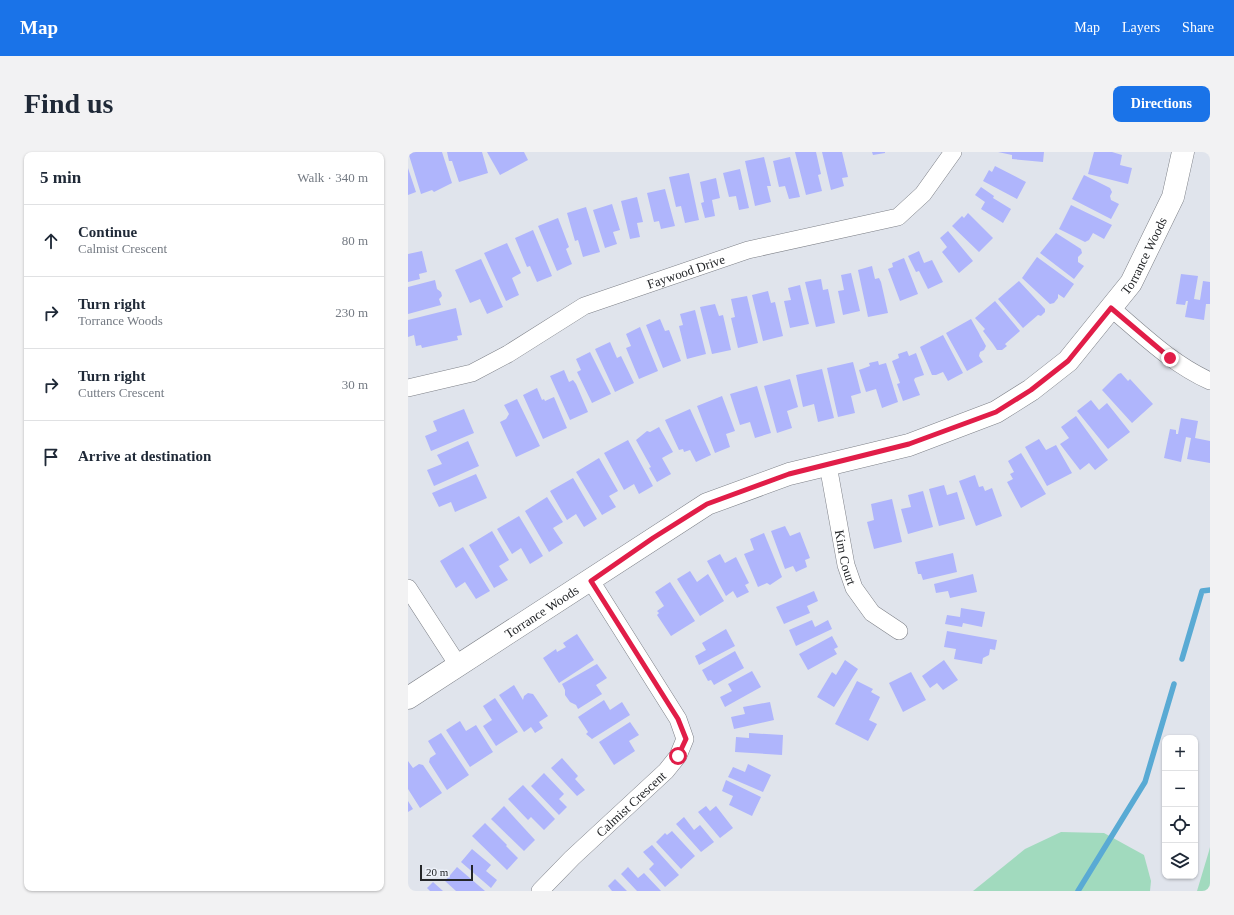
<!DOCTYPE html>
<html lang="en">
<head>
<meta charset="utf-8">
<style>
	body { margin:0; font-family:"Times New Roman",serif; background:#f2f2f3; color:#1f2937 }
	.controls { position:absolute; right:12px; bottom:12px; display:grid; overflow:hidden; border-radius:8px; box-shadow:0 1px 3px #0004 }
	.controls button { width:36px; height:36px; display:grid; place-items:center; padding:0; border:0; border-bottom:1px solid #e0e1e3; background:#fff; color:#1f2937; font:20px sans-serif }
	.scale { position:absolute; left:12px; bottom:10px; width:53px; box-sizing:border-box; padding-left:4px; border:2px solid #242629; border-top:0; font-size:11px; line-height:14px; white-space:nowrap; color:#242629; -webkit-text-stroke:3px #edf1f9; paint-order:stroke }
	.stop { position:absolute; width:12px; height:12px; margin:-9px; border:3px solid #e11d48; border-radius:50%; background:#fff }
	.stop.end { background:#e11d48; border-color:#fff; box-shadow:0 1px 4px #0008 }
	.list { margin:0; padding:0; list-style:none }
	h2 { display:flex; justify-content:space-between; align-items:center; height:52px; margin:0; padding:0 16px; font-size:17px }
	h2 small { font-size:13px; font-weight:400; color:#747a83 }
	.list li { display:grid; grid-template-columns:26px 1fr auto; gap:12px; align-items:center; box-sizing:border-box; height:72px; padding:0 16px; border-top:1px solid #e0e1e3 }
	.list b { display:block; font-size:15px; white-space:nowrap }
	.list p { margin:0; font-size:13px; white-space:nowrap; color:#747a83 }
	.list em { font-size:13px; font-style:normal; color:#747a83 }
	.icon { flex:none; width:22px; height:22px; fill:none; stroke:currentColor; stroke-width:2; stroke-linecap:round; stroke-linejoin:round }
	.map { position:relative; flex:none; width:802px; height:739px; overflow:hidden; border-radius:8px }
	header { display:flex; align-items:center; gap:24px; box-sizing:border-box; height:56px; padding:0 20px; background:#1a73e8; color:#fff }
	header strong { font-size:19px }
	nav { display:flex; gap:22px; margin-inline-start:auto; font-size:14px }
	.intro { display:flex; align-items:center; justify-content:space-between; box-sizing:border-box; height:96px; padding:0 24px }
	h1 { margin:0; font-size:28px }
	.button { padding:10px 18px; border-radius:8px; background:#1a73e8; color:#fff; font-size:14px; font-weight:700 }
	main { display:flex; gap:24px; padding:0 24px }
	aside { flex:1; background:#fff; border-radius:8px; box-shadow:0 1px 3px #0004 }
	.map>svg:first-child { display:block }
	.green { fill:#a1dabe }
	.lines { fill:none; stroke-linecap:round; stroke-linejoin:round }
	.stream { stroke:#59aad4; stroke-width:5.5 }
	.building { fill:#afb5fc }
	.street-casing { stroke:#7e8188; stroke-width:18 }
	.secondary-casing { stroke:#7e8188; stroke-width:23 }
	.street { stroke:#fff; stroke-width:17 }
	.secondary { stroke:#fff; stroke-width:22 }
	.route { stroke:#e11d48; stroke-width:5 }
	.labels { text-anchor:middle; stroke-width:3; stroke-linejoin:round; paint-order:stroke }
	.street-label { font-size:13px; fill:#242629; stroke:#edf1f9 }
</style>
</head>
<body>
<header>
<strong>Map</strong>
<nav><a>Map</a><a>Layers</a><a>Share</a></nav>
</header>
<div class="intro"><h1>Find us</h1><a class="button">Directions</a></div>
<main>
<aside>
<h2>5 min<small>Walk · 340 m</small></h2>
<ul class="list">
<li><svg class="icon" aria-label="ahead" viewBox="0 0 24 24"><path d="M12 20V5M6 11l6-6 6 6"/></svg><div><b>Continue</b><p>Calmist Crescent</p></div><em>80 m</em></li>
<li><svg class="icon" aria-label="right" viewBox="0 0 24 24"><path d="M7 20v-9h11M14 6l5 5-5 5"/></svg><div><b>Turn right</b><p>Torrance Woods</p></div><em>230 m</em></li>
<li><svg class="icon" aria-label="right" viewBox="0 0 24 24"><path d="M7 20v-9h11M14 6l5 5-5 5"/></svg><div><b>Turn right</b><p>Cutters Crescent</p></div><em>30 m</em></li>
<li><svg class="icon" aria-label="arrive" viewBox="0 0 24 24"><path d="M6 21V4h12l-3 4 3 4H6"/></svg><div><b>Arrive at destination</b></div></li>
</ul>
</aside>
<div class="map">
<svg width="802" height="739" viewBox="0 0 802 739">
	<rect width="100%" height="100%" fill="#e0e4ec"/>
	<!-- green -->
	<g class="green">
		<polygon points="653,680 696,681 736,703 743,729 742,739 565,739 617,697"/>
		<polygon points="802,695 802,739 789,739 801,699"/>
	</g>
	<g class="lines">
		<!-- stream -->
		<g class="stream">
			<polyline points="774,507 794,439 802,438"/>
			<polyline points="670,739 737,630 766,532"/>
		</g>
	</g>
	<!-- building -->
	<g class="building">
		<polygon points="0,0 34,0 44,31 26,40 24,38 13,42"/>
		<polygon points="39,0 74,0 80,21 51,30 44,9 41,9"/>
		<polygon points="79,0 116,0 120,8 92,23"/>
		<polygon points="387,0 408,0 413,22 410,23 414,39 398,43"/>
		<polygon points="414,0 434,0 440,25 434,26 436,34 423,38"/>
		<polygon points="464,0 477,0 477,1 465,3"/>
		<polygon points="590,0 636,0 635,10 604,7 604,3"/>
		<polygon points="686,0 704,0 714,3 712,13 724,16 720,32 680,22"/>
		<polygon points="356,5 363,34 359,34 363,50 347,54 337,9"/>
		<polygon points="382,5 392,45 381,47 377,34 371,35 365,9"/>
		<polygon points="587,14 618,30 609,47 575,29 581,18 584,20"/>
		<polygon points="0,16 8,40 0,43"/>
		<polygon points="332,17 341,56 331,58 328,44 321,45 315,21"/>
		<polygon points="281,21 291,68 277,71 273,54 268,55 261,25"/>
		<polygon points="676,23 702,36 704,40 702,44 703,48 711,52 703,67 664,47"/>
		<polygon points="308,26 312,46 304,48 307,64 297,66 293,51 296,50 292,30"/>
		<polygon points="573,35 586,44 585,46 603,57 595,71 573,57 577,50 567,43"/>
		<polygon points="257,37 267,74 253,77 251,69 246,70 239,41"/>
		<polygon points="229,45 235,70 229,71 232,85 222,87 213,49"/>
		<polygon points="204,52 212,78 205,80 209,92 197,96 185,58"/>
		<polygon points="663,53 704,73 696,87 685,81 681,88 677,90 651,77"/>
		<polygon points="178,55 192,100 175,105 170,88 167,89 159,61"/>
		<polygon points="560,61 585,86 571,100 544,74 554,64 556,66"/>
		<polygon points="150,66 161,95 158,97 164,112 149,119 130,74"/>
		<polygon points="125,78 144,124 129,130 122,114 119,115 107,86"/>
		<polygon points="540,79 565,109 551,121 534,100 539,95 532,86"/>
		<polygon points="648,81 673,97 674,101 670,105 670,110 676,114 666,127 632,101"/>
		<polygon points="99,91 113,121 104,126 111,143 98,149 76,101"/>
		<polygon points="14,99 19,120 11,122 12,127 0,130 0,102"/>
		<polygon points="511,99 516,111 524,108 535,130 520,137 511,119 508,120 500,104"/>
		<polygon points="629,105 666,132 656,146 650,142 650,146 646,151 642,152 614,126"/>
		<polygon points="496,106 510,142 492,149 480,117 485,115 484,111"/>
		<polygon points="73,107 95,155 79,162 72,147 62,151 47,118"/>
		<polygon points="464,114 467,127 471,126 473,130 480,161 460,165 450,118"/>
		<polygon points="443,121 452,159 435,163 430,139 436,138 433,123"/>
		<polygon points="773,122 790,124 786,147 792,148 795,129 802,130 802,152 798,152 796,168 777,165 780,149 778,149 777,153 768,152"/>
		<polygon points="413,127 415,138 420,137 427,171 408,175 397,130"/>
		<polygon points="27,128 29,137 33,140 34,144 31,147 33,153 0,162 0,135"/>
		<polygon points="611,129 637,157 637,160 633,164 630,163 615,176 590,147"/>
		<polygon points="392,133 401,172 382,176 376,149 383,148 380,136"/>
		<polygon points="360,139 363,151 367,150 375,184 355,189 344,143"/>
		<polygon points="339,144 350,191 330,196 323,166 327,165 323,147"/>
		<polygon points="587,149 612,179 597,192 599,194 594,198 589,198 585,192 575,179 577,177 567,166"/>
		<polygon points="307,152 311,164 315,163 323,198 304,202 292,155"/>
		<polygon points="48,156 54,183 49,184 50,188 14,196 13,193 8,194 6,183 0,185 0,168"/>
		<polygon points="287,158 298,202 279,207 271,174 275,173 272,162"/>
		<polygon points="252,167 257,179 261,178 273,209 255,216 238,173"/>
		<polygon points="563,167 578,194 576,198 572,200 571,204 575,210 559,219 538,181"/>
		<polygon points="232,175 250,219 231,227 218,196 223,194 218,182"/>
		<polygon points="535,183 555,221 540,229 535,220 528,223 524,223 512,195"/>
		<polygon points="202,190 209,206 213,204 226,231 207,240 187,197"/>
		<polygon points="499,199 501,204 508,201 516,223 507,226 506,228 512,243 495,249 489,232 492,231 484,209 491,206 490,202"/>
		<polygon points="182,200 203,242 184,251 169,220 173,218 168,207"/>
		<polygon points="470,209 471,213 478,211 490,250 474,256 468,237 458,240 451,218 462,214 461,211"/>
		<polygon points="445,210 453,241 443,244 447,261 430,265 419,216"/>
		<polygon points="414,217 426,266 410,270 406,252 395,255 388,223"/>
		<polygon points="156,218 161,230 165,228 168,232 180,260 162,268 142,224"/>
		<polygon points="713,221 720,229 722,227 745,252 724,271 694,238 710,222"/>
		<polygon points="382,227 390,255 379,259 384,276 369,281 356,234"/>
		<polygon points="349,234 363,281 347,286 342,270 332,273 322,242"/>
		<polygon points="129,236 134,248 136,247 137,249 146,245 159,276 135,287 115,243"/>
		<polygon points="314,244 327,279 318,282 322,295 307,301 289,254"/>
		<polygon points="109,247 132,294 108,305 92,270 98,267 101,262 96,253"/>
		<polygon points="683,248 691,258 699,251 722,280 700,297 669,259"/>
		<polygon points="56,257 66,281 23,299 17,284 29,279 25,269"/>
		<polygon points="282,257 303,303 288,310 282,298 276,300 275,297 271,298 257,268"/>
		<polygon points="668,264 700,308 687,318 681,311 672,318 652,292 661,286 653,275"/>
		<polygon points="773,266 790,269 787,286 802,289 802,311 779,307 783,286 778,285 773,310 756,306 762,277 768,278 768,282 770,282"/>
		<polygon points="251,275 265,300 254,306 263,322 249,330 241,316 243,315 228,288 239,279 242,280"/>
		<polygon points="631,287 638,298 648,293 664,321 639,334 617,295"/>
		<polygon points="220,288 245,334 231,342 226,332 216,338 196,301"/>
		<polygon points="60,289 71,314 26,334 19,318 34,312 29,303"/>
		<polygon points="613,301 638,342 613,356 599,330 605,327 602,322 606,320 600,309"/>
		<polygon points="191,306 210,339 201,344 208,355 194,363 168,320"/>
		<polygon points="68,322 79,346 47,360 43,350 31,355 24,341"/>
		<polygon points="567,323 571,335 575,334 577,339 584,336 594,364 568,374 551,329"/>
		<polygon points="165,326 189,367 176,375 168,362 159,368 142,339"/>
		<polygon points="536,333 539,343 549,340 557,367 531,374 521,337"/>
		<polygon points="515,339 525,375 500,382 493,357 503,355 500,343"/>
		<polygon points="139,345 155,370 145,376 155,391 141,400 117,359"/>
		<polygon points="484,347 494,390 466,397 459,370 466,368 463,352"/>
		<polygon points="111,364 135,404 122,412 113,396 104,402 89,377"/>
		<polygon points="377,374 382,384 392,380 402,406 397,408 399,415 388,420 385,414 377,417 363,379"/>
		<polygon points="84,379 101,408 91,414 100,428 86,436 61,393"/>
		<polygon points="356,381 374,425 362,433 359,431 350,435 336,402 346,398 342,387"/>
		<polygon points="55,395 82,439 68,447 57,430 48,436 32,409"/>
		<polygon points="545,401 549,420 515,428 513,422 510,422 507,410"/>
		<polygon points="312,402 317,411 328,405 341,431 337,433 341,440 329,446 325,439 318,444 299,409"/>
		<polygon points="282,419 289,430 300,422 316,449 292,464 269,427"/>
		<polygon points="565,422 569,440 542,446 540,439 528,441 526,432"/>
		<polygon points="262,430 287,469 263,484 249,463 251,461 249,459 256,454 247,440"/>
		<polygon points="406,439 410,449 399,454 402,461 376,472 368,455"/>
		<polygon points="553,456 577,460 574,475 555,471 554,475 537,472 539,463 552,465"/>
		<polygon points="404,468 407,475 420,468 424,477 388,494 381,478"/>
		<polygon points="318,477 327,494 291,513 287,504 298,498 294,491"/>
		<polygon points="539,479 589,488 587,498 582,497 581,503 575,506 574,512 546,507 548,497 536,495"/>
		<polygon points="169,482 186,508 151,531 135,506 148,497 149,500 158,495 155,491"/>
		<polygon points="424,484 430,495 426,497 429,502 400,518 391,502"/>
		<polygon points="327,499 336,516 306,533 303,528 300,529 294,518"/>
		<polygon points="437,508 450,517 426,555 409,545 424,520 428,523"/>
		<polygon points="536,508 550,528 535,538 529,531 522,536 514,524"/>
		<polygon points="189,512 199,526 188,533 194,542 170,557 168,553 162,550 157,543 157,538 154,532"/>
		<polygon points="344,519 353,535 317,555 312,545 324,539 320,532"/>
		<polygon points="503,520 518,548 495,560 481,531"/>
		<polygon points="449,529 465,537 463,540 472,545 461,568 469,572 460,589 427,572"/>
		<polygon points="106,533 115,548 116,544 120,541 125,542 140,564 131,570 135,576 127,581 123,575 116,580 91,543"/>
		<polygon points="87,546 110,580 88,594 75,574 84,568 75,554"/>
		<polygon points="196,548 202,558 214,550 222,563 184,587 178,582 180,580 170,565"/>
		<polygon points="362,550 366,568 326,577 323,565 337,562 335,555"/>
		<polygon points="52,569 58,579 68,573 85,600 62,615 38,578"/>
		<polygon points="222,570 231,583 221,589 227,599 206,613 191,590"/>
		<polygon points="33,581 61,623 39,638 21,610 22,606 28,602 20,589"/>
		<polygon points="341,581 375,583 374,603 327,600 328,585 341,586"/>
		<polygon points="154,606 170,624 167,627 177,638 169,644 143,616"/>
		<polygon points="0,609 5,616 11,612 15,613 34,641 12,656 0,637"/>
		<polygon points="340,612 363,623 355,640 320,625 325,615 337,620"/>
		<polygon points="136,621 156,642 151,647 159,655 151,663 123,634"/>
		<polygon points="318,628 353,645 344,664 321,653 325,644 314,639"/>
		<polygon points="115,633 147,667 136,678 123,665 120,668 100,647"/>
		<polygon points="0,649 5,657 0,660"/>
		<polygon points="96,654 127,688 116,699 83,667"/>
		<polygon points="298,654 302,659 308,654 325,676 312,686 290,660"/>
		<polygon points="276,665 286,678 292,673 306,690 293,700 268,672"/>
		<polygon points="77,671 99,693 98,694 110,706 99,718 64,684"/>
		<polygon points="264,679 287,704 273,717 248,690 257,681 259,683"/>
		<polygon points="244,693 271,723 257,735 241,717 246,712 235,700"/>
		<polygon points="64,697 83,713 78,719 89,728 83,736 53,710"/>
		<polygon points="49,715 77,739 48,739 37,729"/>
		<polygon points="220,715 230,726 236,721 253,739 229,739 213,722"/>
		<polygon points="207,727 219,739 204,739 200,734"/>
		<polygon points="25,730 35,739 22,739 19,736"/>
	</g>
	<g class="lines">
		<defs>
			<g id="street">
				<path d="M703 156C735 183 764 212 802 229"/>
				<path id="s1" d="M0 236 64 221 100 202 176 154 340 98 490 65 515 42 545 0"/>
				<path id="s2" d="M420 313 438 413 446 436 464 461 491 479"/>
				<polyline points="0,436 50,513"/>
				<path id="s3" d="M132 739 164 706 258 619 270 604 277 587 270 567 183 429"/>
			</g>
			<g id="secondary">
				<path id="s4" d="M0 546 299 352 381 322 501 293 588 260 623 238 660 209 723 131 765 45 775 0"/>
			</g>
		</defs>
		<!-- street casing -->
		<use href="#street" class="street-casing"/>
		<!-- secondary casing -->
		<use href="#secondary" class="secondary-casing"/>
		<!-- street -->
		<use href="#street" class="street"/>
		<!-- secondary -->
		<use href="#secondary" class="secondary"/>
	</g>
	<g class="lines">
		<!-- route -->
		<polyline class="route" points="270,604 278,587 270,567 183,429 245,386 299,352 381,322 501,292 588,260 623,238 660,209 703,156 762,206"/>
	</g>
	<g class="labels">
		<!-- street labels -->
		<g class="street-label">
			<text dy="5" stroke="none"><textPath href="#s4" startOffset="879">Torrance Woods</textPath></text>
			<text dy="5" stroke="none"><textPath href="#s1" startOffset="304">Faywood Drive</textPath></text>
			<text dy="5" stroke="none"><textPath href="#s2" startOffset="94">Kim Court</textPath></text>
			<text dy="5" stroke="none"><textPath href="#s4" startOffset="159">Torrance Woods</textPath></text>
			<text dy="5" stroke="none"><textPath href="#s3" startOffset="126">Calmist Crescent</textPath></text>
		</g>
	</g>
</svg>
<div class="controls">
<button>+</button>
<button>−</button>
<button><svg class="icon" aria-label="locate" viewBox="0 0 24 24"><circle cx="12" cy="12" r="6"/><path d="M12 2v4M12 18v4M2 12h4M18 12h4"/></svg></button>
<button><svg class="icon" aria-label="layers" viewBox="0 0 24 24"><path d="M12 4l9 5-9 5-9-5zM3 14l9 5 9-5"/></svg></button>
</div>
<div class="scale">20 m</div>
<div class="stop" style="left:270px;top:604px"></div>
<div class="stop end" style="left:762px;top:206px"></div>
</div>
</main>
</body>
</html>
